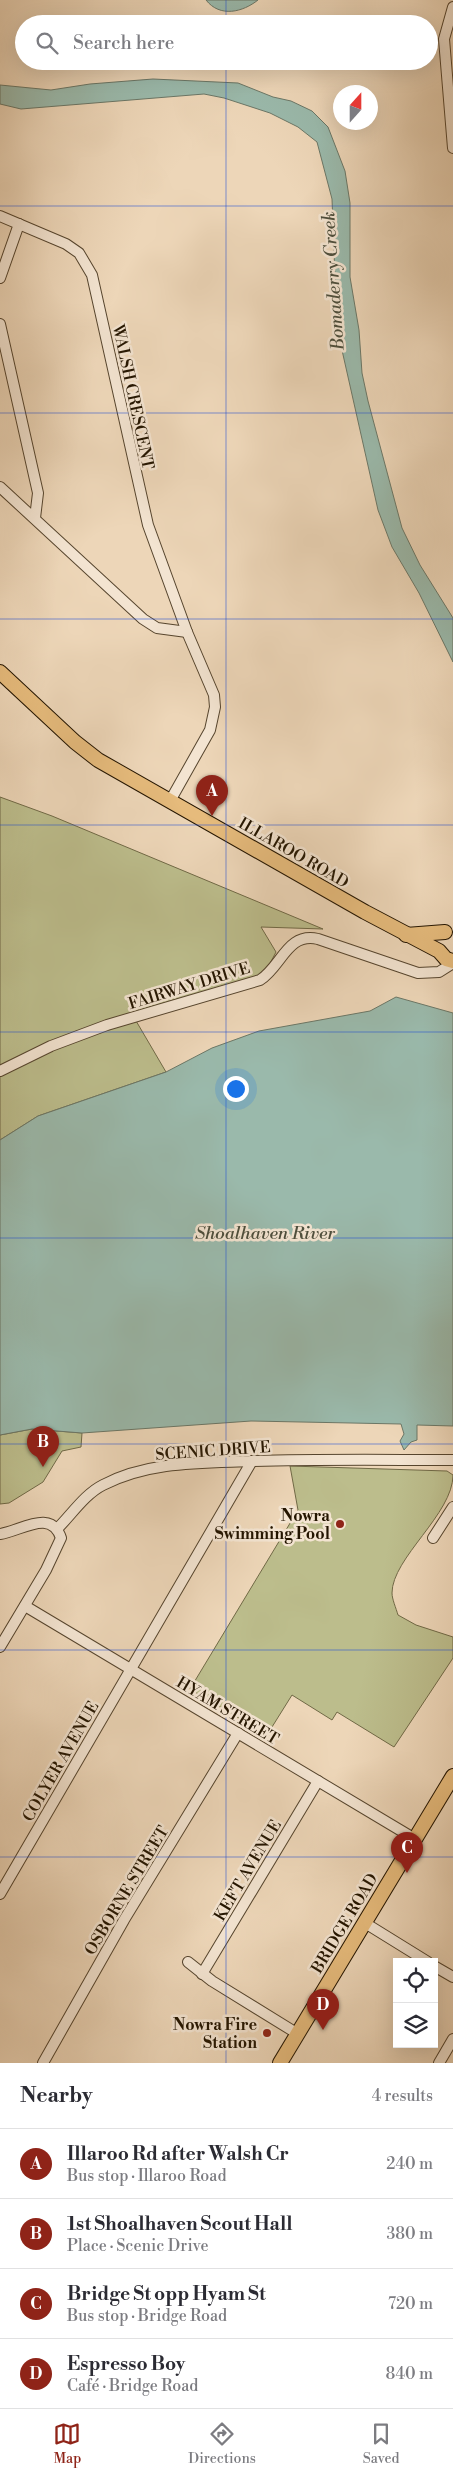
<!DOCTYPE html>
<html lang="en">
<head>
<meta charset="utf-8">
<style>
	body { margin:0; font-family:"Libre Bodoni",serif; background:#f7f7f7; color:#2b2b33 }
	.controls { position:absolute; right:15px; bottom:15px; display:grid; overflow:hidden; border-radius:0px; box-shadow:0 5px 20px #0002 }
	.controls button { width:45px; height:45px; display:grid; place-items:center; padding:0; border:0; border-bottom:1px solid #e1e1e2; background:#fff; color:#2b2b33; font:25px sans-serif }
	.compass { position:absolute; left:333px; top:85px; width:45px; height:45px; border-radius:50%; background:#fff; box-shadow:0 5px 20px #0002; rotate:21deg }
	.you { position:absolute; left:235px; top:1088px; width:18px; height:18px; margin:-12px; border:4px solid #fff; border-radius:50%; background:#1a73e8; box-shadow:0 0 0 8px #1a73e833 }
	.badge { display:grid; place-items:center; width:32px; height:32px; border-radius:50%; background:#8f2418; color:#fff; font-size:16px; font-weight:700 }
	.pin { position:absolute; translate:-50% -41px; filter:drop-shadow(0 1px 2px #0008) }
	.pin::after { content:''; position:absolute; top:26px; width:18px; height:15px; background:inherit; clip-path:polygon(0 0,100% 0,50% 100%) }
	.list { margin:0; padding:0; list-style:none }
	h2 { display:flex; justify-content:space-between; align-items:center; height:65px; margin:0; padding:0 20px; font-size:21px }
	h2 small { font-size:16px; font-weight:400; color:#7c7c81 }
	.list li { display:grid; grid-template-columns:32px 1fr auto; gap:15px; align-items:center; box-sizing:border-box; height:70px; padding:0 20px; border-top:1px solid #e1e1e2 }
	.list b { display:block; font-size:19px; white-space:nowrap }
	.list p { margin:0; font-size:16px; white-space:nowrap; color:#7c7c81 }
	.list em { font-size:16px; font-style:normal; color:#7c7c81 }
	.icon { flex:none; width:28px; height:28px; fill:none; stroke:currentColor; stroke-width:2; stroke-linecap:round; stroke-linejoin:round }
	.map { position:relative; flex:none; width:453px; height:2063px; overflow:hidden }
	.search { position:absolute; background:#fff; box-shadow:0 5px 20px #0002; left:15px; right:15px; top:15px; height:55px; display:flex; align-items:center; gap:12px; box-sizing:border-box; padding:0 18px; border-radius:28px; color:#7c7c81; font-size:19px }
	.sheet { height:345px; background:#fff }
	nav { display:flex; justify-content:space-around; align-items:center; box-sizing:border-box; height:70px; border-top:1px solid #e1e1e2; background:#fff; font-size:14px; color:#7c7c81 }
	nav a { display:grid; justify-items:center; gap:2px }
	nav .on { color:#8f2418 }
	.map>svg:first-child { display:block }
	.green { fill:#bcbd8c; stroke:#706946 }
	.water { fill:#9ab9ab; stroke:#6b7767 }
	.lines { fill:none; stroke-linecap:round; stroke-linejoin:round }
	.minor-casing { stroke:#56452e; stroke-width:12 }
	.major-casing { stroke:#241500; stroke-width:16 }
	.minor { stroke:#f3e4d1; stroke-width:10 }
	.major { stroke:#e6bb7c; stroke-width:14 }
	.grid { fill:none; stroke:#1d4ed8; stroke-width:1; stroke-opacity:0.55 }
	.poi-dot { fill:#8f2418; stroke:#f3e4d1; stroke-width:2 }
	.labels { text-anchor:middle; stroke-width:5; stroke-linejoin:round; paint-order:stroke }
	.street-label { font-size:16px; fill:#241500; stroke:#f3e4d1 }
	.poi-label { font-size:16px; font-weight:bold; fill:#241500; stroke:#f3e4d1; text-anchor:end }
	.water-label { font-size:18px; font-style:italic; fill:#4d4e3c; stroke:#f3e4d1 }
</style>
</head>
<body>
<div class="map">
<svg width="453" height="2063" viewBox="0 0 453 2063">
	<rect width="100%" height="100%" fill="#edd6b8"/>
	<filter id="stains"><feTurbulence type="fractalNoise" baseFrequency=".004" numOctaves="4"/><feColorMatrix values="0 0 0 0 .2 0 0 0 0 .09 0 0 0 0 .02 0 0 0 .5 -.17"/></filter>
	<radialGradient id="worn" r=".72"><stop offset=".6" stop-color="#630" stop-opacity="0"/><stop offset="1" stop-color="#630" stop-opacity=".3"/></radialGradient>
	<!-- green -->
	<g class="green">
		<polygon points="0,797 52,816 323,929 261,927 276,952 265,973 246,983 132,1014 166,1072 38,1116 0,1140"/>
		<polygon points="32,1429 82,1433 81,1447 62,1451 43,1482 9,1503 0,1504 0,1435"/>
		<path d="M290 1466 447 1471 453 1475C453 1514 392 1558 392 1593 392 1599 396 1608 398 1615L416 1625 453 1637V1658L394 1747 337 1712 332 1720 292 1695 267 1735 190 1689 298 1510Z"/>
	</g>
	<!-- water -->
	<g class="water">
		<path d="M206 0H258C243 12 220 18 206 0Z"/>
		<polygon points="153,79 238,83 273,97 291,101 312,111 328,127 345,171 350,203 350,277 359,330 362,373 368,401 402,528 420,565 453,618 453,662 419,593 392,547 378,510 337,328 332,199 317,142 298,127 270,113 224,98 204,94 21,109 0,104 0,85 51,90 90,84"/>
		<polygon points="396,997 453,1013 453,1426 417,1425 417,1440 411,1442 404,1450 400,1441 404,1434 401,1424 251,1421 82,1433 32,1429 0,1435 0,1140 38,1116 166,1072 212,1048 259,1031 370,1011"/>
	</g>
	<g class="lines">
		<defs>
			<g id="minor">
				<polyline points="453,7 444,39 453,148"/>
				<polyline points="0,216 66,244 79,253 92,275 148,525 187,632 214,695 215,707 210,730 170,801"/>
				<polyline points="0,278 19,224"/>
				<polyline points="0,324 38,493 35,518"/>
				<polyline points="0,487 143,619 157,628 187,632"/>
				<path d="M0 1071 51 1046 107 1025 260 980C282 966 287 932 318 939L418 973 439 972 453 963"/>
				<path d="M57 1529C72 1514 85 1494 103 1485 149 1461 202 1463 252 1461 319 1459 386 1460 453 1460"/>
				<path d="M0 1534C21 1531 51 1508 61 1538L46 1570 0 1647"/>
				<polyline points="433,1538 453,1507"/>
				<polyline points="25,1606 415,1839"/>
				<polyline points="0,1894 252,1461"/>
				<polyline points="365,1923 428,1962"/>
				<polyline points="188,1962 212,1981 298,2034"/>
				<polyline points="434,1966 453,1977"/>
				<polyline points="202,1974 318,1781"/>
				<polyline points="43,2063 124,1920 238,1733"/>
				<polyline points="439,2063 453,2039"/>
			</g>
			<g id="major">
				<polyline points="0,672 75,742 98,760 365,912 439,951 446,959 453,961"/>
				<polyline points="406,935 445,932"/>
				<polyline points="280,2063 453,1776"/>
			</g>
		</defs>
		<!-- minor casing -->
		<use href="#minor" class="minor-casing"/>
		<!-- major casing -->
		<use href="#major" class="major-casing"/>
		<!-- minor -->
		<use href="#minor" class="minor"/>
		<!-- major -->
		<use href="#major" class="major"/>
	</g>
	<!-- grid -->
	<path class="grid" d="M226 0V24M226 61V2063M0 206H453M0 413H453M0 619H453M0 825H453M0 1032H453M0 1238H453M0 1444H453M0 1650H453M0 1857H453"/>
	<!-- markers -->
	<g class="poi-dot">
		<circle cx="340" cy="1524" r="5"/>
		<circle cx="267" cy="2033" r="5"/>
	</g>
	<g class="labels">
		<!-- street labels -->
		<g class="street-label">
			<text transform="translate(134 397) rotate(78)" y="6">WALSH CRESCENT</text>
			<text transform="translate(294 852) rotate(30)" y="6">ILLAROO ROAD</text>
			<text transform="translate(189 985) rotate(-17)" y="6">FAIRWAY DRIVE</text>
			<text transform="translate(213 1450) rotate(-4)" y="6">SCENIC DRIVE</text>
			<text transform="translate(228 1710) rotate(31)" y="6">HYAM STREET</text>
			<text transform="translate(60 1761) rotate(-60)" y="6">COLYER AVENUE</text>
			<text transform="translate(247 1870) rotate(-59)" y="6">KEFT AVENUE</text>
			<text transform="translate(126 1890) rotate(-59)" y="6">OSBORNE STREET</text>
			<text transform="translate(344 1923) rotate(-59)" y="6">BRIDGE ROAD</text>
		</g>
		<!-- poi labels -->
		<g class="poi-label">
			<text x="330" y="1521">Nowra<tspan x="330" dy="18">Swimming Pool</tspan></text>
			<text x="257" y="2030">Nowra Fire<tspan x="257" dy="18">Station</tspan></text>
		</g>
		<!-- water labels -->
		<g class="water-label">
			<text transform="translate(333 281) rotate(-94)" y="6">Bomaderry Creek</text>
			<text x="265" y="1239">Shoalhaven River</text>
		</g>
	</g>
	<rect width="100%" height="100%" filter="url(#stains)"/>
	<rect width="100%" height="100%" fill="url(#worn)"/>
</svg>
<div class="controls">
<button><svg class="icon" aria-label="locate" viewBox="0 0 24 24"><circle cx="12" cy="12" r="6"/><path d="M12 2v4M12 18v4M2 12h4M18 12h4"/></svg></button>
<button><svg class="icon" aria-label="layers" viewBox="0 0 24 24"><path d="M12 4l9 5-9 5-9-5zM3 14l9 5 9-5"/></svg></button>
</div>
<svg class="compass" viewBox="-18 -18 36 36"><path d="M0-13l5 13h-10z" fill="#e53935"/><path d="M0 13l5-13h-10z" fill="#7c7c81"/></svg>
<div class="you"></div>
<div class="pin badge" style="left:212px;top:816px">A</div>
<div class="pin badge" style="left:43px;top:1467px">B</div>
<div class="pin badge" style="left:407px;top:1873px">C</div>
<div class="pin badge" style="left:323px;top:2030px">D</div>
<div class="search"><svg class="icon" aria-label="search" viewBox="0 0 24 24"><circle cx="10" cy="10" r="6"/><path d="M15 15l6 6"/></svg>Search here</div>
</div>
<section class="sheet">
<h2>Nearby<small>4 results</small></h2>
<ul class="list">
<li><span class="badge">A</span><div><b>Illaroo Rd after Walsh Cr</b><p>Bus stop · Illaroo Road</p></div><em>240 m</em></li>
<li><span class="badge">B</span><div><b>1st Shoalhaven Scout Hall</b><p>Place · Scenic Drive</p></div><em>380 m</em></li>
<li><span class="badge">C</span><div><b>Bridge St opp Hyam St</b><p>Bus stop · Bridge Road</p></div><em>720 m</em></li>
<li><span class="badge">D</span><div><b>Espresso Boy</b><p>Café · Bridge Road</p></div><em>840 m</em></li>
</ul>
</section>
<nav>
<a class="on"><svg class="icon" aria-label="map" viewBox="0 0 24 24"><path d="M3 6l6-2 6 2 6-2v14l-6 2-6-2-6 2zM9 4v14M15 6v14"/></svg>Map</a>
<a><svg class="icon" aria-label="directions" viewBox="0 0 24 24"><path d="M12 3l9 9-9 9-9-9zM9 14v-3h6M13 9l2 2-2 2"/></svg>Directions</a>
<a><svg class="icon" aria-label="saved" viewBox="0 0 24 24"><path d="M7 4h10v16l-5-4-5 4z"/></svg>Saved</a>
</nav>
</body>
</html>
